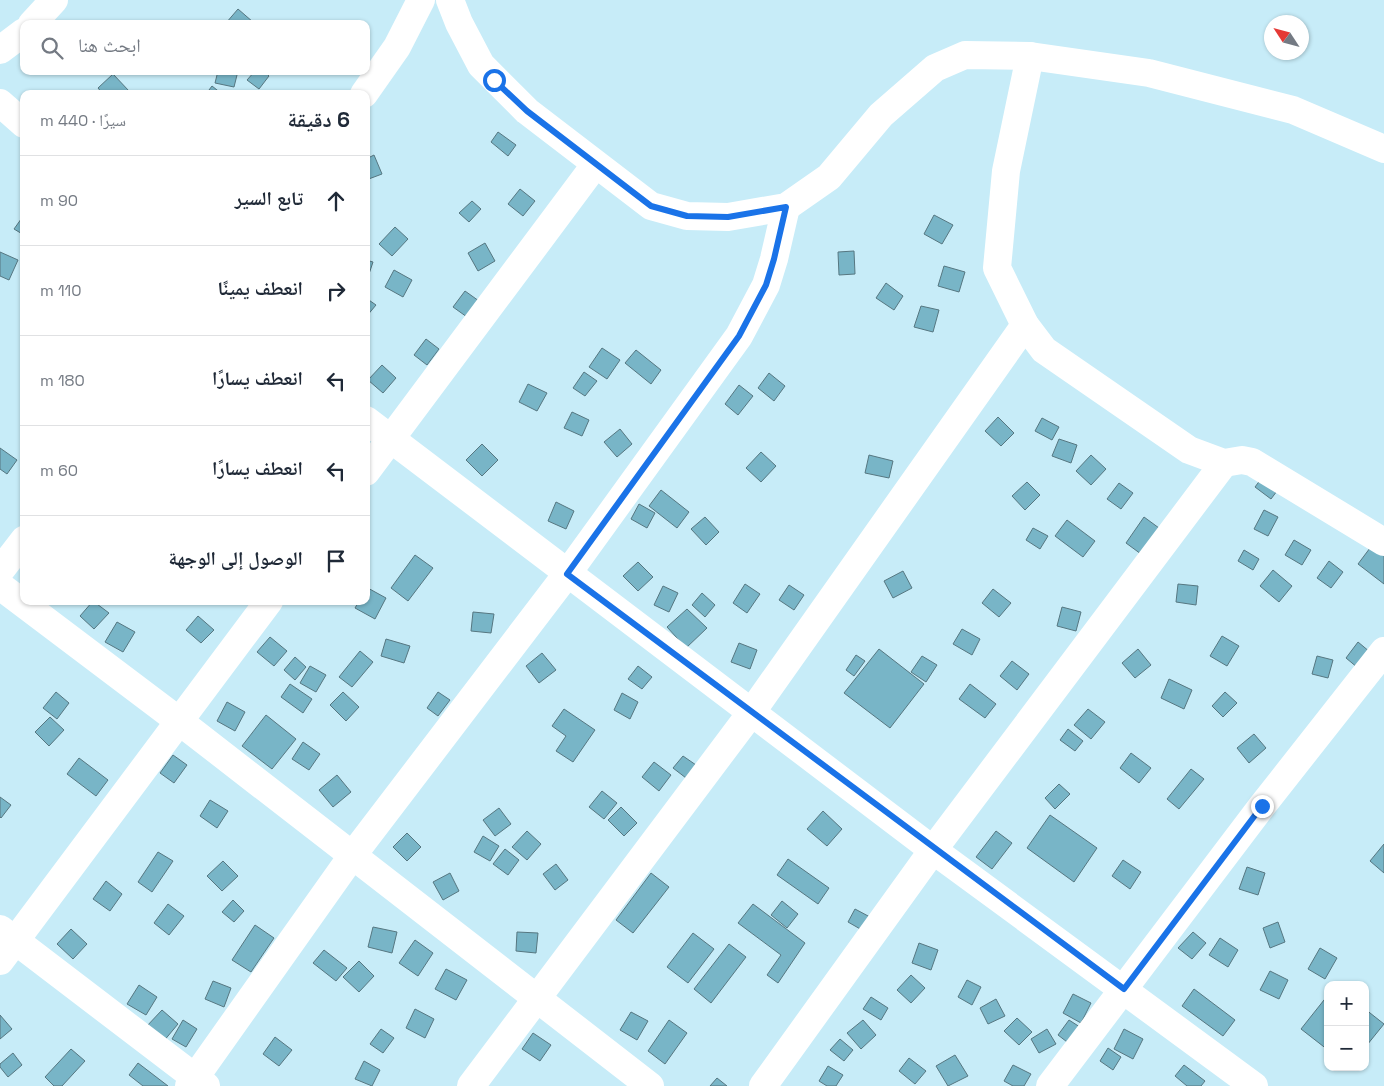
<!DOCTYPE html>
<html lang="ar">
<head>
<meta charset="utf-8">
<style>
	body { margin:0; font-family:"Space Grotesk","Noto Naskh Arabic",sans-serif; background:#f2f2f3; color:#1f2937; direction:rtl }
	.controls { position:absolute; right:15px; bottom:15px; display:grid; overflow:hidden; border-radius:10px; box-shadow:0 1px 4px #0004 }
	.controls button { width:45px; height:45px; display:grid; place-items:center; padding:0; border:0; border-bottom:1px solid #e0e1e3; background:#fff; color:#1f2937; font:25px sans-serif }
	.compass { position:absolute; left:1264px; top:15px; width:45px; height:45px; border-radius:50%; background:#fff; box-shadow:0 1px 4px #0004; rotate:306deg }
	.stop { position:absolute; width:15px; height:15px; margin:-11px; border:4px solid #1a73e8; border-radius:50%; background:#fff }
	.stop.end { background:#1a73e8; border-color:#fff; box-shadow:0 1px 5px #0008 }
	.list { margin:0; padding:0; list-style:none }
	h2 { display:flex; justify-content:space-between; align-items:center; height:65px; margin:0; padding:0 20px; font-size:21px }
	h2 small { font-size:16px; font-weight:400; color:#747a83 }
	.list li { display:grid; grid-template-columns:32px 1fr auto; gap:15px; align-items:center; box-sizing:border-box; height:90px; padding:0 20px; border-top:1px solid #e0e1e3 }
	.list b { display:block; font-size:19px; white-space:nowrap }
	.list em { font-size:16px; font-style:normal; color:#747a83 }
	.icon { flex:none; width:28px; height:28px; fill:none; stroke:currentColor; stroke-width:2; stroke-linecap:round; stroke-linejoin:round }
	.map { position:relative; flex:none; width:1384px; height:1086px; overflow:hidden; direction:ltr }
	.search { position:absolute; background:#fff; box-shadow:0 1px 4px #0004; left:20px; top:20px; width:350px; height:55px; display:flex; align-items:center; gap:12px; box-sizing:border-box; padding:0 18px; border-radius:10px; color:#747a83; font-size:19px }
	.panel { position:absolute; background:#fff; box-shadow:0 1px 4px #0004; left:20px; top:90px; width:350px; height:515px; border-radius:10px; direction:rtl }
	.map>svg:first-child { display:block }
	.building { fill:#78b5c7; stroke:#567781 }
	.lines { fill:none; stroke-linecap:round; stroke-linejoin:round }
	.minor { stroke:#fff; stroke-width:28 }
	.route { stroke:#1a73e8; stroke-width:6 }
</style>
</head>
<body>
<div class="map">
<svg width="1384" height="1086" viewBox="0 0 1384 1086">
	<rect width="100%" height="100%" fill="#c7ecf8"/>
	<!-- building -->
	<g class="building">
		<polygon points="238,9 253,22 252,24 226,23"/>
		<polygon points="218,71 238,71 234,87 215,83"/>
		<polygon points="255,71 264,71 269,76 259,89 247,80"/>
		<polygon points="113,74 129,91 126,94 103,94 98,88"/>
		<polygon points="212,86 222,94 206,94"/>
		<polygon points="498,132 516,145 508,156 491,142"/>
		<polygon points="374,155 382,174 366,180 366,159"/>
		<polygon points="520,189 535,201 523,216 508,204"/>
		<polygon points="472,201 481,209 469,222 459,213"/>
		<polygon points="24,215 24,235 14,229"/>
		<polygon points="934,215 953,225 942,244 924,234"/>
		<polygon points="395,227 408,239 392,256 379,244"/>
		<polygon points="485,243 495,261 478,271 468,253"/>
		<polygon points="854,251 855,274 839,275 838,252"/>
		<polygon points="0,252 18,260 9,280 0,276"/>
		<polygon points="366,260 373,262 367,280 366,279"/>
		<polygon points="944,266 965,272 959,292 938,286"/>
		<polygon points="394,270 412,280 403,297 385,287"/>
		<polygon points="886,283 903,296 894,310 876,298"/>
		<polygon points="465,291 479,301 467,317 453,307"/>
		<polygon points="366,298 376,305 366,317"/>
		<polygon points="921,306 939,310 933,332 914,327"/>
		<polygon points="426,339 439,349 427,365 414,355"/>
		<polygon points="602,348 620,360 607,379 589,367"/>
		<polygon points="636,350 661,370 651,384 625,363"/>
		<polygon points="382,365 396,378 383,393 368,380"/>
		<polygon points="584,372 597,381 585,396 573,388"/>
		<polygon points="769,373 785,386 774,401 758,388"/>
		<polygon points="528,384 547,393 537,411 519,402"/>
		<polygon points="739,385 753,396 738,415 725,404"/>
		<polygon points="572,412 589,420 582,436 564,428"/>
		<polygon points="998,417 1014,433 1001,446 985,431"/>
		<polygon points="1042,418 1059,427 1052,440 1035,431"/>
		<polygon points="620,429 632,444 617,457 604,442"/>
		<polygon points="1059,439 1077,445 1071,463 1052,456"/>
		<polygon points="482,444 498,460 482,476 466,460"/>
		<polygon points="0,448 17,460 7,474 0,469"/>
		<polygon points="761,452 776,466 761,482 746,468"/>
		<polygon points="869,455 893,461 889,478 865,473"/>
		<polygon points="1091,455 1106,469 1091,485 1076,471"/>
		<polygon points="1264,475 1280,487 1271,499 1255,487"/>
		<polygon points="1027,482 1040,495 1025,510 1012,496"/>
		<polygon points="1119,483 1133,493 1121,509 1107,499"/>
		<polygon points="661,490 689,512 677,528 649,506"/>
		<polygon points="556,502 574,511 566,529 548,521"/>
		<polygon points="639,504 655,513 647,528 631,519"/>
		<polygon points="1264,510 1278,517 1268,536 1254,529"/>
		<polygon points="705,517 719,532 706,545 691,529"/>
		<polygon points="1144,517 1159,528 1141,554 1126,543"/>
		<polygon points="1067,520 1095,541 1083,557 1055,536"/>
		<polygon points="1033,528 1048,536 1040,549 1026,540"/>
		<polygon points="1379,536 1384,540 1384,584 1358,564"/>
		<polygon points="1294,540 1311,550 1302,565 1285,555"/>
		<polygon points="1244,550 1259,559 1253,570 1238,561"/>
		<polygon points="415,555 433,568 408,601 391,588"/>
		<polygon points="1329,561 1343,572 1331,588 1317,578"/>
		<polygon points="638,562 653,577 638,591 623,576"/>
		<polygon points="1273,570 1292,586 1279,602 1260,586"/>
		<polygon points="903,571 912,588 893,598 884,581"/>
		<polygon points="745,584 760,594 747,613 733,603"/>
		<polygon points="1178,584 1198,586 1196,605 1176,602"/>
		<polygon points="789,585 804,595 794,610 779,600"/>
		<polygon points="663,586 678,593 669,612 654,605"/>
		<polygon points="366,587 386,598 375,619 355,608 359,601 366,601"/>
		<polygon points="993,589 1011,603 999,617 982,603"/>
		<polygon points="702,593 715,605 705,617 692,605"/>
		<polygon points="93,601 109,613 94,629 80,616"/>
		<polygon points="1062,607 1081,612 1076,631 1057,626"/>
		<polygon points="687,609 707,628 686,648 667,627"/>
		<polygon points="473,612 494,614 491,633 471,631"/>
		<polygon points="198,616 214,630 201,643 186,630"/>
		<polygon points="117,622 135,632 123,652 105,642"/>
		<polygon points="962,629 980,639 972,655 953,644"/>
		<polygon points="1222,636 1239,646 1227,666 1210,656"/>
		<polygon points="270,637 287,651 274,666 257,652"/>
		<polygon points="386,639 410,646 404,663 381,656"/>
		<polygon points="1358,642 1370,652 1358,668 1346,658"/>
		<polygon points="739,643 757,650 750,669 731,662"/>
		<polygon points="879,649 924,684 890,728 844,693"/>
		<polygon points="1138,649 1151,665 1135,678 1122,663"/>
		<polygon points="360,651 373,662 352,687 339,677"/>
		<polygon points="542,653 556,670 539,683 526,666"/>
		<polygon points="856,655 865,661 854,676 846,670"/>
		<polygon points="922,656 937,665 926,682 911,672"/>
		<polygon points="1317,656 1333,660 1328,678 1312,674"/>
		<polygon points="295,657 306,667 295,680 284,670"/>
		<polygon points="1012,661 1029,674 1017,690 1000,676"/>
		<polygon points="310,666 326,675 316,692 300,683"/>
		<polygon points="638,666 652,677 642,689 628,679"/>
		<polygon points="1169,679 1192,690 1184,709 1161,698"/>
		<polygon points="290,684 312,699 303,713 281,697"/>
		<polygon points="970,684 996,704 985,718 959,699"/>
		<polygon points="56,692 69,703 57,719 43,708"/>
		<polygon points="343,692 359,707 346,721 330,705"/>
		<polygon points="438,692 450,700 438,716 427,708"/>
		<polygon points="1225,692 1237,703 1223,717 1212,706"/>
		<polygon points="622,693 638,702 630,719 614,710"/>
		<polygon points="227,702 245,712 235,731 217,721"/>
		<polygon points="564,709 595,730 573,762 556,751 566,736 552,726"/>
		<polygon points="1088,709 1105,722 1091,739 1074,725"/>
		<polygon points="266,715 296,739 272,769 242,746"/>
		<polygon points="50,717 64,730 49,746 35,732"/>
		<polygon points="1068,729 1083,741 1075,751 1060,740"/>
		<polygon points="1254,734 1266,748 1249,763 1237,748"/>
		<polygon points="303,742 320,754 309,770 292,759"/>
		<polygon points="1131,753 1151,768 1139,783 1120,768"/>
		<polygon points="173,755 187,765 174,783 160,773"/>
		<polygon points="683,756 696,765 686,778 673,768"/>
		<polygon points="79,758 108,780 96,796 67,774"/>
		<polygon points="654,762 671,775 659,791 642,777"/>
		<polygon points="1191,769 1204,779 1179,809 1167,799"/>
		<polygon points="337,775 351,792 333,807 319,790"/>
		<polygon points="1059,784 1070,794 1055,809 1045,798"/>
		<polygon points="602,791 617,803 604,819 589,807"/>
		<polygon points="0,797 11,805 1,818 0,817"/>
		<polygon points="210,800 228,811 217,828 200,816"/>
		<polygon points="621,807 637,823 624,836 608,820"/>
		<polygon points="499,808 511,824 495,836 483,820"/>
		<polygon points="823,811 842,829 827,846 807,829"/>
		<polygon points="1050,815 1097,848 1074,882 1027,848"/>
		<polygon points="527,831 541,844 527,860 512,847"/>
		<polygon points="996,831 1012,843 992,869 976,857"/>
		<polygon points="407,833 421,847 407,861 393,847"/>
		<polygon points="483,836 499,846 490,861 474,852"/>
		<polygon points="1384,844 1384,873 1370,861"/>
		<polygon points="505,849 519,860 508,875 493,864"/>
		<polygon points="158,852 173,861 152,892 138,882"/>
		<polygon points="788,859 829,888 818,904 777,875"/>
		<polygon points="1123,860 1141,872 1130,889 1112,876"/>
		<polygon points="223,861 238,876 222,891 207,876"/>
		<polygon points="556,864 568,880 555,890 543,874"/>
		<polygon points="1247,867 1265,873 1258,895 1239,889"/>
		<polygon points="450,873 459,891 443,900 433,882"/>
		<polygon points="651,873 669,887 633,933 616,920"/>
		<polygon points="106,881 122,894 110,911 93,899"/>
		<polygon points="233,900 244,911 234,922 222,912"/>
		<polygon points="782,901 798,914 787,928 771,915"/>
		<polygon points="168,904 184,916 169,935 154,923"/>
		<polygon points="753,904 805,943 778,983 767,975 781,955 738,923"/>
		<polygon points="855,909 870,917 862,930 848,922"/>
		<polygon points="1278,922 1285,942 1270,948 1263,928"/>
		<polygon points="255,925 274,938 251,972 232,960"/>
		<polygon points="373,927 397,932 392,953 368,947"/>
		<polygon points="71,929 87,944 73,959 57,944"/>
		<polygon points="517,932 538,933 536,953 516,951"/>
		<polygon points="1193,932 1206,943 1192,959 1178,948"/>
		<polygon points="693,933 714,949 688,983 667,967"/>
		<polygon points="1220,938 1238,950 1228,967 1209,955"/>
		<polygon points="415,940 433,953 418,976 399,963"/>
		<polygon points="919,943 938,950 931,970 912,963"/>
		<polygon points="729,944 746,957 711,1003 694,989"/>
		<polygon points="1320,948 1337,958 1325,979 1308,969"/>
		<polygon points="324,950 347,968 336,981 313,963"/>
		<polygon points="359,961 374,976 359,992 343,977"/>
		<polygon points="446,969 467,980 456,1000 435,989"/>
		<polygon points="1270,971 1288,980 1279,999 1260,990"/>
		<polygon points="911,975 925,988 911,1003 897,990"/>
		<polygon points="967,980 981,987 972,1005 958,997"/>
		<polygon points="213,981 231,988 224,1007 205,999"/>
		<polygon points="139,985 157,997 146,1015 127,1004"/>
		<polygon points="1194,989 1235,1020 1223,1036 1182,1006"/>
		<polygon points="1073,994 1091,1003 1081,1023 1063,1013"/>
		<polygon points="1328,995 1328,1050 1301,1029"/>
		<polygon points="871,997 888,1008 881,1020 863,1009"/>
		<polygon points="996,999 1005,1016 988,1024 980,1008"/>
		<polygon points="415,1009 434,1019 425,1038 406,1028"/>
		<polygon points="1365,1009 1384,1024 1367,1045 1365,1044"/>
		<polygon points="162,1010 178,1024 163,1042 146,1027"/>
		<polygon points="631,1012 648,1021 637,1040 620,1030"/>
		<polygon points="0,1015 12,1029 0,1039"/>
		<polygon points="1017,1018 1032,1032 1019,1045 1004,1031"/>
		<polygon points="183,1020 197,1029 186,1047 172,1039"/>
		<polygon points="669,1020 687,1033 665,1064 648,1051"/>
		<polygon points="863,1020 876,1035 861,1049 847,1033"/>
		<polygon points="1069,1020 1083,1029 1071,1045 1058,1035"/>
		<polygon points="381,1029 394,1038 383,1053 370,1044"/>
		<polygon points="1047,1029 1056,1044 1039,1053 1031,1039"/>
		<polygon points="1124,1029 1143,1039 1133,1059 1114,1049"/>
		<polygon points="533,1033 551,1045 540,1061 522,1049"/>
		<polygon points="275,1037 292,1050 279,1066 263,1054"/>
		<polygon points="840,1039 853,1050 844,1061 830,1050"/>
		<polygon points="1108,1048 1121,1057 1113,1070 1100,1061"/>
		<polygon points="71,1049 85,1061 62,1086 54,1086 45,1077"/>
		<polygon points="13,1053 22,1065 8,1077 0,1067 0,1064"/>
		<polygon points="955,1055 968,1076 948,1086 936,1066"/>
		<polygon points="909,1058 926,1071 915,1084 899,1071"/>
		<polygon points="364,1061 380,1070 372,1086 355,1079"/>
		<polygon points="138,1063 168,1086 143,1086 129,1075"/>
		<polygon points="1013,1065 1031,1074 1024,1086 1013,1086 1004,1081"/>
		<polygon points="1184,1065 1205,1081 1201,1086 1187,1086 1175,1076"/>
		<polygon points="828,1066 843,1075 836,1086 827,1086 819,1081"/>
		<polygon points="717,1078 727,1086 710,1086"/>
	</g>
	<g class="lines">
		<!-- minor -->
		<g class="minor">
			<polyline points="450,0 459,23 481,65 527,111 651,206 687,216 728,217 786,207 829,177 881,115 935,68 965,55 1030,56 1149,73 1293,110 1384,149"/>
			<polyline points="32,24 54,0"/>
			<polyline points="0,50 24,32"/>
			<polyline points="1030,56 1006,171 997,268 1025,325 1044,350 1189,450 1224,463 1242,460 1252,462 1384,542"/>
			<polyline points="364,94 397,47 421,0"/>
			<polyline points="0,103 24,124"/>
			<polyline points="366,420 933,850 1254,1086"/>
			<polyline points="366,472 595,165"/>
			<polyline points="0,571 24,540"/>
			<polyline points="0,586 179,721 650,1086"/>
			<polyline points="0,929 206,1086"/>
			<polyline points="0,961 269,601"/>
			<polyline points="189,1086 352,856 567,574 739,336 766,285 774,259 786,207"/>
			<polyline points="471,1086 751,713 1025,325"/>
			<polyline points="763,1086 933,850 1224,463"/>
			<polyline points="1050,1086 1262,806 1384,651"/>
		</g>
	</g>
	<g class="lines">
		<!-- route -->
		<polyline class="route" points="494,80 527,111 651,206 687,216 728,217 786,207 774,259 766,285 739,336 567,574 1124,989 1262,806"/>
	</g>
</svg>
<div class="controls">
<button>+</button>
<button>−</button>
</div>
<svg class="compass" viewBox="-18 -18 36 36"><path d="M0-13l5 13h-10z" fill="#e53935"/><path d="M0 13l5-13h-10z" fill="#747a83"/></svg>
<div class="stop" style="left:494px;top:80px"></div>
<div class="stop end" style="left:1262px;top:806px"></div>
<div class="search"><svg class="icon" aria-label="search" viewBox="0 0 24 24"><circle cx="10" cy="10" r="6"/><path d="M15 15l6 6"/></svg>ابحث هنا</div>
<section class="panel">
<h2>6 دقيقة<small>سيرًا · 440 m</small></h2>
<ul class="list">
<li><svg class="icon" aria-label="ahead" viewBox="0 0 24 24"><path d="M12 20V5M6 11l6-6 6 6"/></svg><div><b>تابع السير</b></div><em>90 m</em></li>
<li><svg class="icon" aria-label="right" viewBox="0 0 24 24"><path d="M7 20v-9h11M14 6l5 5-5 5"/></svg><div><b>انعطف يمينًا</b></div><em>110 m</em></li>
<li><svg class="icon" aria-label="left" viewBox="0 0 24 24"><path d="M17 20v-9H6M10 6l-5 5 5 5"/></svg><div><b>انعطف يسارًا</b></div><em>180 m</em></li>
<li><svg class="icon" aria-label="left" viewBox="0 0 24 24"><path d="M17 20v-9H6M10 6l-5 5 5 5"/></svg><div><b>انعطف يسارًا</b></div><em>60 m</em></li>
<li><svg class="icon" aria-label="arrive" viewBox="0 0 24 24"><path d="M6 21V4h12l-3 4 3 4H6"/></svg><div><b>الوصول إلى الوجهة</b></div></li>
</ul>
</section>
</div>
</body>
</html>
